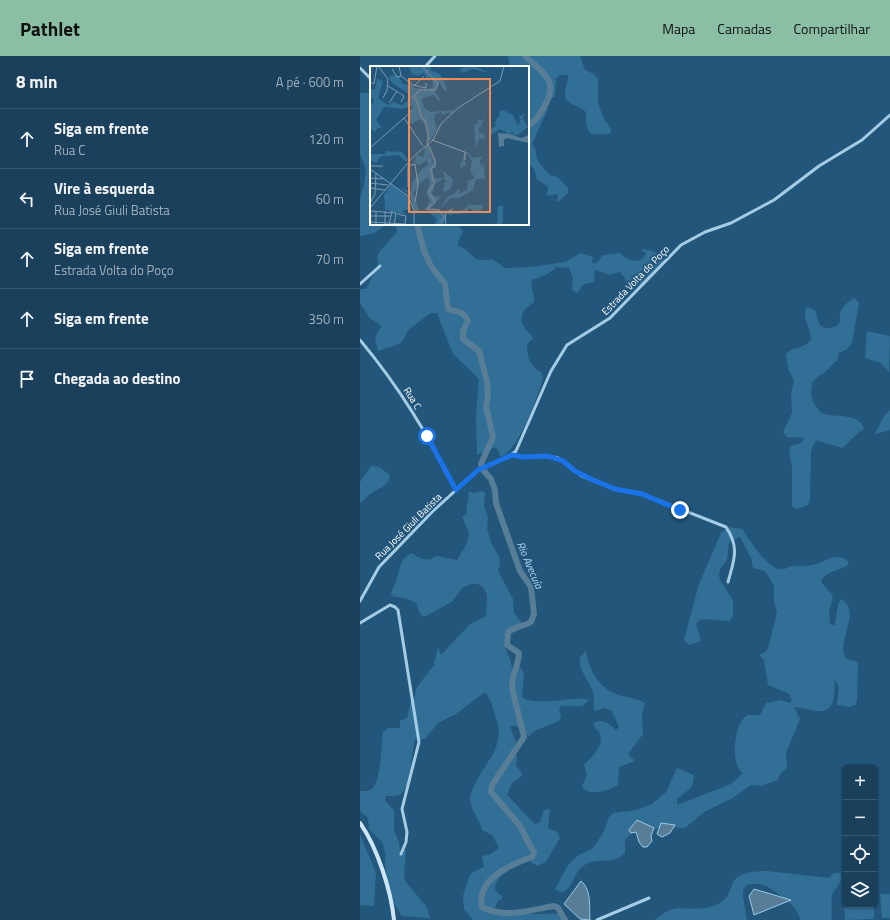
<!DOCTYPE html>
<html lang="pt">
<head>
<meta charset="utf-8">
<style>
	body { margin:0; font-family:"Titillium Web",sans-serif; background:#234762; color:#f1f3f6 }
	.controls { position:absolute; right:12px; bottom:12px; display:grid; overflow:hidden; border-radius:6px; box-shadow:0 1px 3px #0004 }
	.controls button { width:36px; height:36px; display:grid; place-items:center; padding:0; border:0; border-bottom:1px solid #385972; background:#1a405c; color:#f1f3f6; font:20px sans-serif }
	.stop { position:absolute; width:12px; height:12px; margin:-9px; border:3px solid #1a73e8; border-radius:50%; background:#fff }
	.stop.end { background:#1a73e8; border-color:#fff; box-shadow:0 1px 4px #0008 }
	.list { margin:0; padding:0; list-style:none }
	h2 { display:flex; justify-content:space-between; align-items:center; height:52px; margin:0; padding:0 16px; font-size:17px }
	h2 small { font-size:13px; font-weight:400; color:#9fafbb }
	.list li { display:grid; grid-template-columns:26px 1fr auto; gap:12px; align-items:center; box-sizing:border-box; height:60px; padding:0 16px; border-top:1px solid #385972 }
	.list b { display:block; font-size:15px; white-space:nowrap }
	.list p { margin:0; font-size:13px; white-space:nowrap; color:#9fafbb }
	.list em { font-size:13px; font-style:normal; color:#9fafbb }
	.icon { flex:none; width:22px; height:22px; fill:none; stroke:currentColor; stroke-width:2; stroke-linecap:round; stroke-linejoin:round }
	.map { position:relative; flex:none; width:530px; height:864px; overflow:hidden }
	header { display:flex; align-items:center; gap:24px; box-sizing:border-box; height:56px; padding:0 20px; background:#8abfa5; color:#111 }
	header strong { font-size:19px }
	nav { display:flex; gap:22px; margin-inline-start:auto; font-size:14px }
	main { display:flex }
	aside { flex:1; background:#1a405c }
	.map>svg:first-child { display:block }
	.green { fill:#326f97 }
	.water { fill:#577d97; stroke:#99c9e6 }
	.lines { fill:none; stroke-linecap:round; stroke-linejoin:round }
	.river { stroke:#577d97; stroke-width:6 }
	.minor { stroke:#a5cce5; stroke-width:3 }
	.secondary { stroke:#cee5f5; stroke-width:4 }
	.route { stroke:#1a73e8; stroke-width:5 }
	.labels { text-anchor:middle; stroke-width:3.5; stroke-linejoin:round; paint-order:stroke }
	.street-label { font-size:10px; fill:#fff; stroke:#22567b }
	.water-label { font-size:11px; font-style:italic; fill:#b0d5ed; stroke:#22567b }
	.inset-river { fill:none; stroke:#577d97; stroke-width:2 }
	.inset-road { fill:none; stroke:#7a9ab0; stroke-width:1 }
	.view { fill:#ef8b55; fill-opacity:0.15; stroke:#ef8b55; stroke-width:2 }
	.inset-edge { fill:none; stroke:#fff; stroke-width:2 }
</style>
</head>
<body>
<header>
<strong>Pathlet</strong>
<nav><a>Mapa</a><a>Camadas</a><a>Compartilhar</a></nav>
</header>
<main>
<aside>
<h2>8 min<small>A pé · 600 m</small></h2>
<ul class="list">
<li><svg class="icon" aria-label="ahead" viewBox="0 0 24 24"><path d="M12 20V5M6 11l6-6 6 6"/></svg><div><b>Siga em frente</b><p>Rua C</p></div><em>120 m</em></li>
<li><svg class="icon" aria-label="left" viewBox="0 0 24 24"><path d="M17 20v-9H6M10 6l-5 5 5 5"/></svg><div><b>Vire à esquerda</b><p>Rua José Giuli Batista</p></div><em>60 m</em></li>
<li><svg class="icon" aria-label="ahead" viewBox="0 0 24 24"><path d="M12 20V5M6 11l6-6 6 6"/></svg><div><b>Siga em frente</b><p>Estrada Volta do Poço</p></div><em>70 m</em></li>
<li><svg class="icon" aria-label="ahead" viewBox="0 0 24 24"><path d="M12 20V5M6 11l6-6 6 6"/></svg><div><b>Siga em frente</b></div><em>350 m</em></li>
<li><svg class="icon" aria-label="arrive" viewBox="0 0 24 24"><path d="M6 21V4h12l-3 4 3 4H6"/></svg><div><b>Chegada ao destino</b></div></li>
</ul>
</aside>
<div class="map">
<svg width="530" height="864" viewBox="0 0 530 864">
	<rect width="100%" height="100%" fill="#22567b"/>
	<!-- green -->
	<g class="green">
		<path d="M148 0H220L225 14 234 18 238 23V47L244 63 251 73 250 78H231C225 71 226 65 226 56 220 50 204 48 205 38 205 32 208 26 208 19H200L196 23 195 41 183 45 188 53 172 88 175 92 177 103 184 113 190 119 198 121 208 132V137L198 146 197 145 198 138 187 140 188 131 177 123 174 113 168 107V11H150Z"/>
		<polygon points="0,37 11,37 11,168 27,168 14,177 0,180 0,142 4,129 6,113 0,98"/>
		<path d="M35 168H97L103 175 98 186V190C111 193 112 205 122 204 126 204 128 203 132 203L145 212 171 211 205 206 221 197 233 201 232 206 234 208 238 206 243 199 260 197C267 204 281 210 286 198L281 193C291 194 298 196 304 204L289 222 270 236 265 222 260 216 250 219 235 214 234 226 224 228 217 237 212 234 213 222 209 212 196 211C190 219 181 220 172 224 170 232 175 238 174 246L164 254C157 270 166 271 173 282L167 288C167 302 170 310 182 317L183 323C176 343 160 392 141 401L136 391 117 399 116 359 119 323 93 298 77 257H71L48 274 44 283 39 288 18 295 15 282 21 270 10 262 0 247V233H6L18 209 17 201 20 195 37 176Z"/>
		<path d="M495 242 499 247 492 287 487 293 479 297 477 304 464 317 457 321 452 327 451 337 453 346 461 357C473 362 500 356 504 373 495 378 490 386 482 392L456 384 451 395 450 444 448 449 437 453 432 450V412L429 395 431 390 441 387 444 382 427 381 423 376 432 357 431 337 434 325 428 312 426 298C433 290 443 294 451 284 451 273 442 261 446 252L449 251 455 254C459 264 457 273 471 272 474 271 478 270 479 267 481 265 479 261 480 258 481 252 489 244 495 242Z"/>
		<polygon points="507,275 530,280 529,316 521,307 505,302"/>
		<polygon points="530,354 530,374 515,378 524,360"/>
		<path d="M11 410 19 411 30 419C27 432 20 431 10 438 6 441 4 445 0 447V426Z"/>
		<path d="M109 435 114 437 122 435 125 437 124 450 128 461 127 473 132 489 139 500 140 507 138 515 153 543 154 557 161 566 159 570 147 575C139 589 152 600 152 614L160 611 164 617 162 641C174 652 216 639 229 644L222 650H201L199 653 201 661 199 665 174 675 169 680 156 670H150L156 686 154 696 157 701 156 710 161 715 162 720 152 727 147 739 175 768 180 766 184 754 190 753 188 772 197 776 200 782 186 806 177 810 168 804H164C154 811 134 820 135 834L143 842C137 845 135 849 135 855L159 858H202L207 864H113L104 853 103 840 109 821 113 816 124 811 122 800 129 799 139 792 132 779 122 774C120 763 111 755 110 743 110 738 113 733 115 728 126 704 146 691 136 662 133 653 131 643 125 636L96 658 78 667 65 683 55 684C51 695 52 734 39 739 36 740 30 740 26 740L25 743 26 746 34 754V774L39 786 40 795 46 794 44 820 46 826 66 850 70 862 42 860 34 848 26 832 25 797 22 786 9 773 8 762 0 755V735C3 735 7 735 10 734 22 728 21 688 23 676L28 672H40V665L47 662 51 644 55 640 57 631 74 609 77 594 79 592 80 598H82L109 569 126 560 127 539 123 531 118 528H111L102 532 92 546 64 561 60 558 56 547 46 542 34 541 31 538C32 533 35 528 37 523 40 512 40 503 51 497 60 502 67 507 76 500L97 504 107 487 109 477 102 460 106 459Z"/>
		<path d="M368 471 382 473C389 482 408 516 423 513 426 513 428 511 431 510 441 510 450 511 459 507 468 502 476 499 486 503L489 508C479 516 466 514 461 526L473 540 469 556 470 568 475 569 478 548 481 543C503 556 475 585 486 603L498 606 497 644 495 649 490 651 477 649 479 631 475 623C474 630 475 639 473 645 467 664 445 650 434 651L440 663 426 697 427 712 420 718 418 724 401 730 391 729 373 742 344 756 325 772 301 771 291 775 273 776 265 784V797C250 811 239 799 223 810 213 817 214 832 201 837L195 833 208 809 217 800 233 792 243 777 249 761 253 757 276 754 292 748 306 736 317 712 334 719 332 731 317 743V749L371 728 383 717C370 710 374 669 385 661 389 657 395 660 400 659L406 647 421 644 430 647 432 644 428 637 408 629 404 604 399 599 405 596 408 592 417 557 414 545V530L405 515 393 512 391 502 380 481 369 486 367 504 360 513 359 519 360 524 373 544V561L369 565C359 565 350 562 340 564L336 568 341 585 329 589 324 584 339 528 361 477Z"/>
		<path d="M226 595C229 615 239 633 259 639 267 642 278 642 285 647L282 657 283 678 268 698 275 705 259 711 258 723 259 728C251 734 229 742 222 730L227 719 224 708C232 702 244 690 240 678 238 674 234 672 233 667 242 662 250 668 256 674L259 671 252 655 243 652 236 655 234 654C233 649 234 645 234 641 231 626 218 616 220 601Z"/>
		<polygon points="0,778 16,817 14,850 0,849"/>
		<path d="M407 815 469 822 474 817H480C484 828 474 831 472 840 470 848 473 856 471 864H441C436 851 429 846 418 838 406 829 403 826 386 829L383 835V841L387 864H294C299 861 304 856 310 854 322 849 341 857 358 848 381 837 358 815 407 815Z"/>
		<polygon points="520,838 530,838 530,862 522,862"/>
		<polygon points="514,849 514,863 485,864 484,850"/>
	</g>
	<!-- water -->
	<g class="water">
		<polygon points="277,764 294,772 291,780 292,785 287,791 283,791 279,786 276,776 271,777 269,774"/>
		<polygon points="301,767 315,769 310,777 302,781 297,778"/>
		<path d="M221 825C232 834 229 852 230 864L220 863 204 848Z"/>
		<polygon points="394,833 431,844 394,859 389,840"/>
	</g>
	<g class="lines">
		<!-- river -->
		<g class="river">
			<path d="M165 0C183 17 200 25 184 51 180 59 176 65 168 70"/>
			<path d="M57 168 64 195 71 210 85 228 88 253C99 257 103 254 108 265L103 275V283L119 295 127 325 128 339 126 351 133 381 121 408 124 415 131 423 135 434 136 447 160 515 171 531 174 558 171 566C164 570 154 571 148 576L147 589 159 597C159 609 151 619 152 632L164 681 132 729 131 736 160 770 174 797 172 801C150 809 116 823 122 851 145 863 170 854 194 850L198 852 205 864"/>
		</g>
		<!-- minor -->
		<g class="minor">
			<polyline points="65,11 75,0"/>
			<polyline points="0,12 11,23"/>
			<polyline points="0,228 20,210"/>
			<path d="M0 284C40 332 68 379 96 434"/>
			<path d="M152 399 163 401 188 400 198 402 222 420 255 433 282 438 366 471C380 492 374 504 368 526"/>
			<polyline points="0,545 19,511 73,455 118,414 148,401 156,395 191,315 207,289 250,262 321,189 345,176 371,167 414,144 459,110 502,84 530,59"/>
			<polyline points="0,567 30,549 35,551 38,554 59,686 42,753 47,776 46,786 41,798"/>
			<polyline points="237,864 289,842"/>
		</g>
		<!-- secondary -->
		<path class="secondary" d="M0 767C17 791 31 834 34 864"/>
	</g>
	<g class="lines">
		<!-- route -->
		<polyline class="route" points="67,380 96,434 118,414 152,399 163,401 188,400 203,405 215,415 233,424 255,433 282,438 320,454"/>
	</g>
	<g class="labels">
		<!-- street labels -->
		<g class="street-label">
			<text transform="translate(275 224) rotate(-46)" y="4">Estrada Volta do Poço</text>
			<text transform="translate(53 342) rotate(58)" y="4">Rua C</text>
			<text transform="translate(48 470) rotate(-45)" y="4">Rua José Giuli Batista</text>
		</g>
		<!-- water labels -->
		<g class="water-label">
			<text transform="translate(170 509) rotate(67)" y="4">Rio Avecuía</text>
		</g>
	</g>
	<!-- overview -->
	<g transform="translate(10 10)">
		<rect width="159" height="159" fill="#22567b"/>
		<path d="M39 0H62L60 4 70 8 75 17 77 25 74 24 69 16 65 26 71 34 68 35 64 29 55 31 52 33 54 42 61 46 85 44 80 49 79 46 72 49 71 46 65 48 64 54 67 63 60 75 57 74V63L51 53 41 58 38 50 44 39 33 43 14 41 6 54 12 62H8L5 66 1 63 0 42 4 35 3 31 0 33V22L5 24 7 13 13 15 8 32 18 39 22 36 33 39 39 33 38 27 22 17 19 12 21 9 29 11 33 18 42 19 44 22 59 23 63 21 62 10 57 13 54 7 47 10 42 8ZM98 0H105L119 7 103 3 93 7 89 3ZM133 44 143 49 148 60 151 53 148 51 154 48 153 53 158 61 148 69H143V65L139 68 130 63 118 71 122 62 127 60 125 59 126 53 129 51 130 45ZM115 51 108 65 116 70 113 73 109 72 106 83 104 59 108 57 107 52 111 55ZM55 80H58L64 100 61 103 64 112H74L65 118 62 116 64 124 61 127 66 131 68 129 70 133 60 139V145H70L73 150 78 145 81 147 93 144 98 139H113L111 146 107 147 98 141V147L76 149 74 159H64L67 153 55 143 60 135 56 127 60 117 58 111 51 116 43 127 50 146 45 145 40 130 30 121 41 126 42 117 51 104 58 99 57 94 49 99 44 96 47 89 54 91ZM16 85 32 86 39 95H35L29 89 13 90 9 92 7 97 0 94V88H15ZM95 86H98L103 92 113 90 110 94 111 100 114 98 115 113H112V109L111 113H106L103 124 89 132H81L70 142 78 130 84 128 88 123 90 124 88 128 97 124 98 115 105 112 100 105 102 95 97 87 94 93 96 99 89 103ZM73 105 83 113 81 122 76 126 73 125 75 116H79L75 114ZM21 118 38 131 41 144H34L33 146 38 149 15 144 14 129ZM128 140H133V157H127Z" fill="#326f97"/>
		<path d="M128 67 140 68 151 72 159 69V77L136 72 134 74V80L129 81Z" fill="#577d97"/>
		<path class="inset-river" d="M52 0 68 18 65 24H50L43 31 46 33 52 52 55 54 59 72 57 76 65 95V100L61 103 64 118 59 126 65 136 57 143 69 144 74 151 69 159"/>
		<path class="inset-road" d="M8 0 18 13 17 24 13 32M29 0 31 10 43 19 56 22V17M22 3 27 11 31 10M0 16 4 18 7 0M18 20 34 30 31 36M44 20 54 10M19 37 27 25M34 52 53 80M62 74 95 86V94M0 82 42 45M0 100H13M38 100 45 98 48 119 45 136M0 103 38 130 44 144V158M0 112 13 113M0 117 18 119M38 121V100M0 122 15 124M0 137 5 128 6 107M0 142 43 91 63 74 71 58 88 42 130 15 134 0M0 145 26 147 24 159M0 145 1 159M15 145V159M0 150H21M0 156 35 158 36 150 27 148M6 159V145M19 159 22 145M76 159 75 147 83 143M116 159 131 158"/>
		<path class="view" d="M39 13H120V146H39Z"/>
		<rect width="159" height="159" class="inset-edge"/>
	</g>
</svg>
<div class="controls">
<button>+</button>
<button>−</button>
<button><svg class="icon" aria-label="locate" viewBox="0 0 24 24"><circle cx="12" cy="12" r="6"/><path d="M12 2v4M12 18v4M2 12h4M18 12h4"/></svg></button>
<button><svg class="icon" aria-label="layers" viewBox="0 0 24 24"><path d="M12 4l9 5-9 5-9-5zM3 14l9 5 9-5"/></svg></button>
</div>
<div class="stop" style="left:67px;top:380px"></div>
<div class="stop end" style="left:320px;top:454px"></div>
</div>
</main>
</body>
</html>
